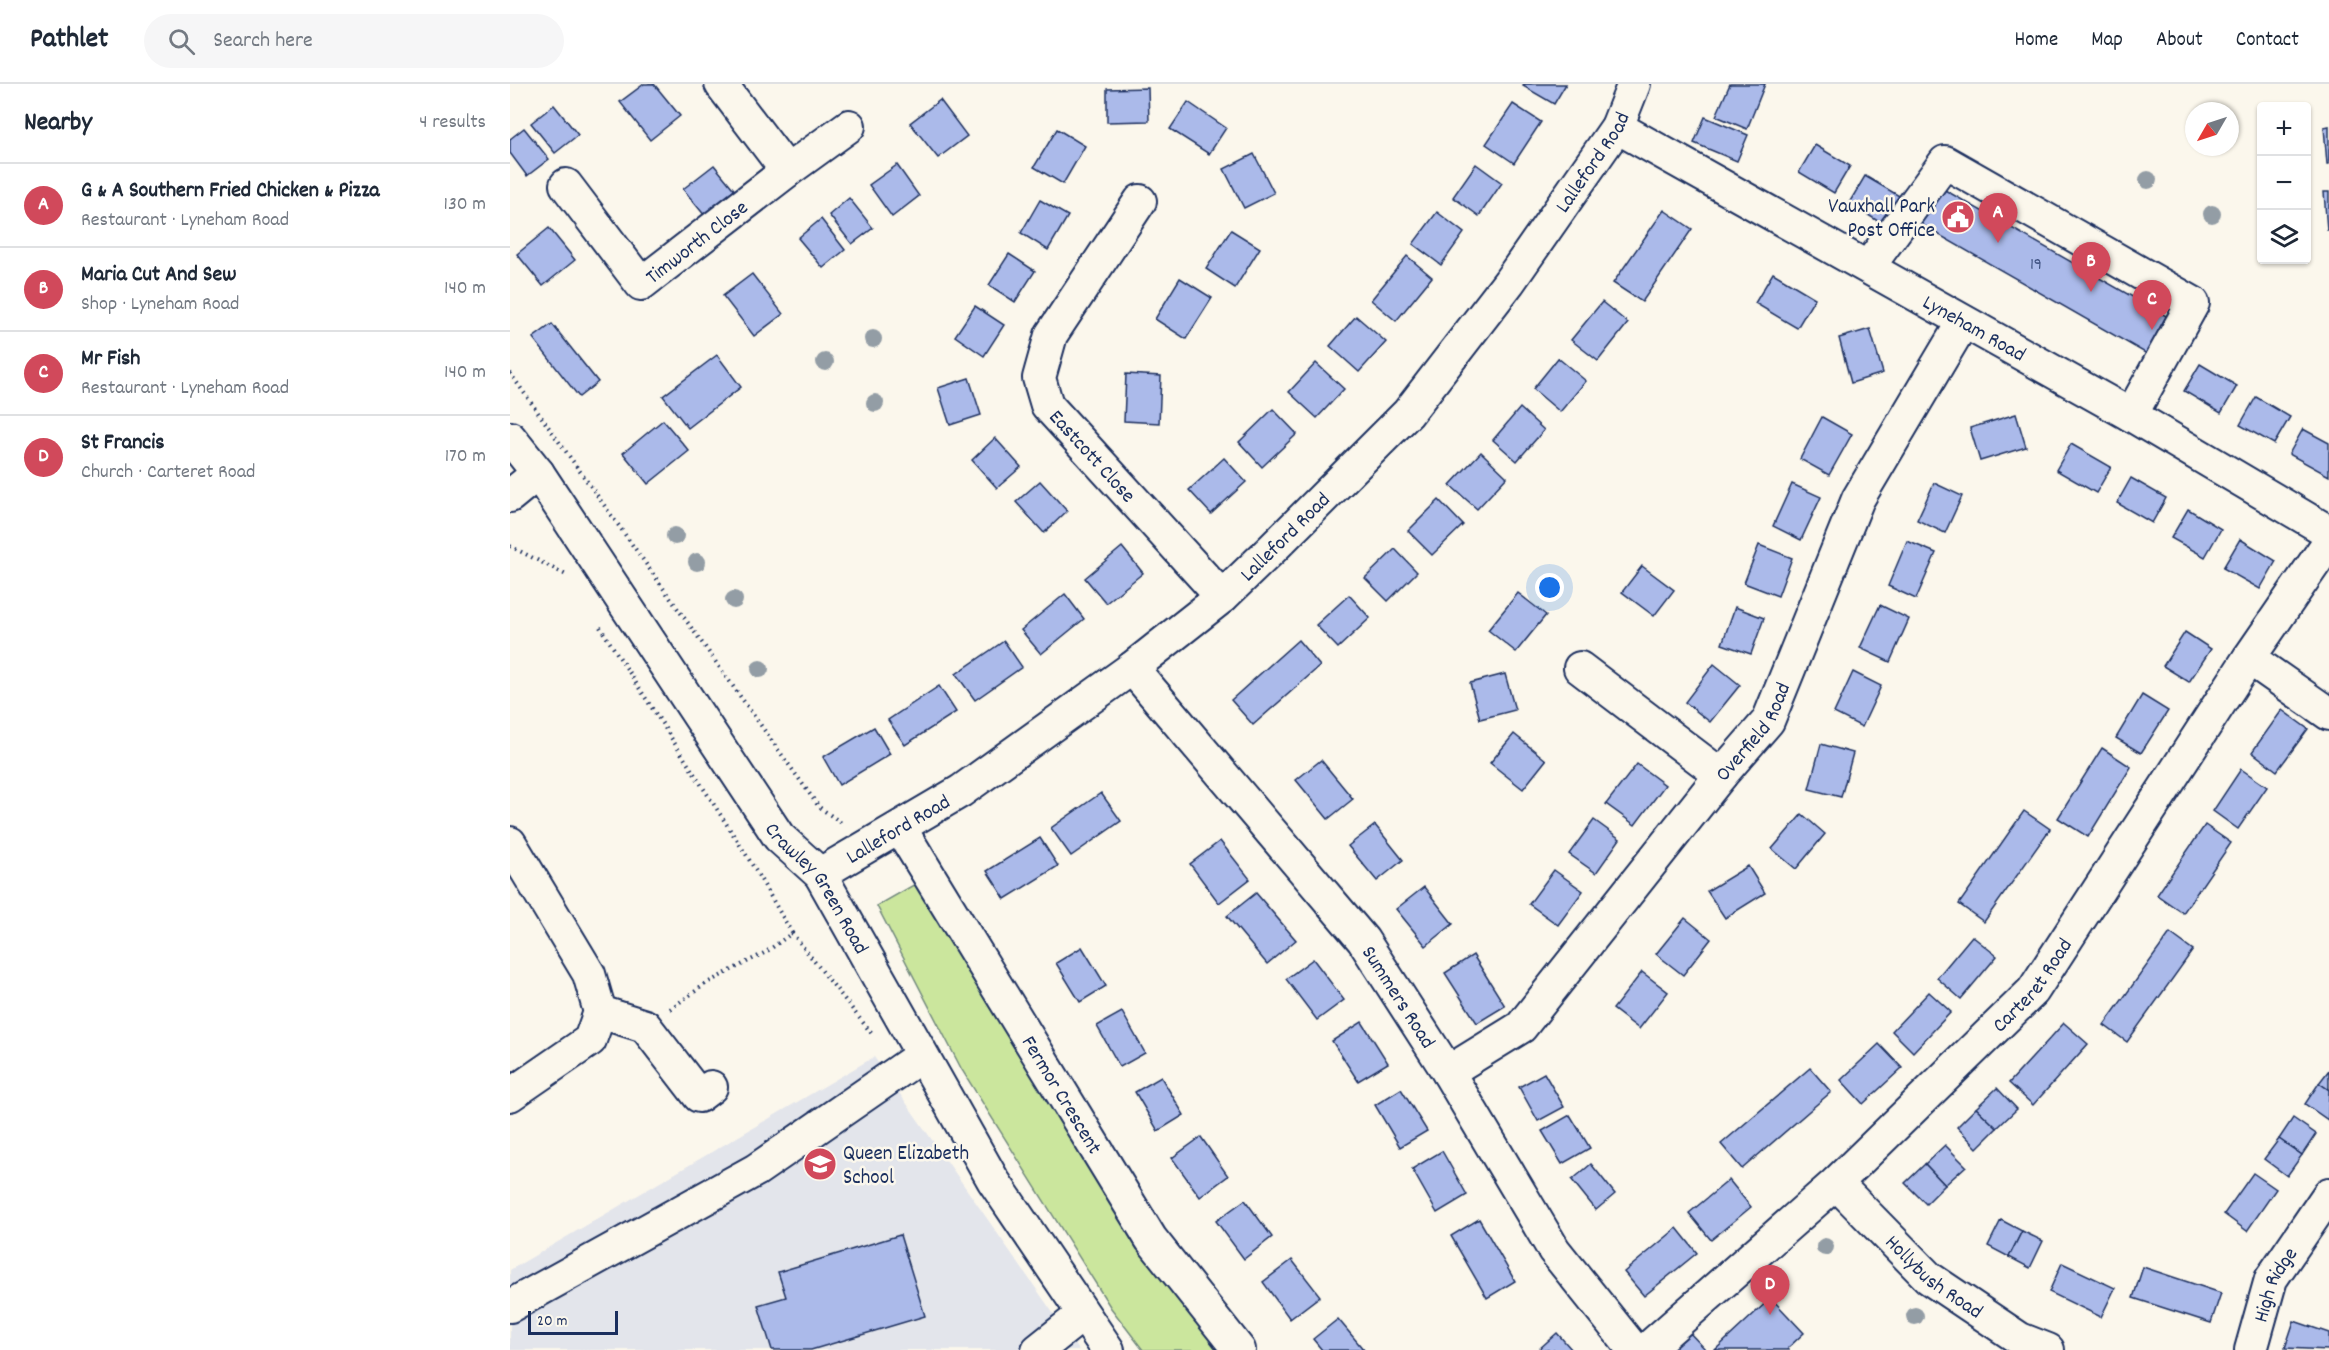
<!DOCTYPE html>
<html lang="en">
<head>
<meta charset="utf-8">
<style>
	body { margin:0; font-family:Dekko,sans-serif; background:#f6f6f7; color:#1f2937 }
	.controls { position:absolute; right:18px; top:18px; display:grid; overflow:hidden; border-radius:6px; box-shadow:0 2px 4px #0004 }
	.controls button { width:54px; height:54px; display:grid; place-items:center; padding:0; border:0; border-bottom:2px solid #e0e1e3; background:#fff; color:#1f2937; font:30px sans-serif }
	.compass { position:absolute; left:1675px; top:18px; width:54px; height:54px; border-radius:50%; background:#fff; box-shadow:0 2px 4px #0004; rotate:231deg }
	.scale { position:absolute; left:18px; bottom:15px; width:90px; box-sizing:border-box; padding-left:6px; border:3px solid #1b2f5e; border-top:0; font-size:16px; line-height:21px; white-space:nowrap; color:#1b2f5e; -webkit-text-stroke:4px #fbf7ec; paint-order:stroke }
	.you { position:absolute; left:1040px; top:504px; width:21px; height:21px; margin:-15px; border:4px solid #fff; border-radius:50%; background:#1a73e8; box-shadow:0 0 0 9px #1a73e833 }
	.badge { display:grid; place-items:center; width:39px; height:39px; border-radius:50%; background:#d1495b; color:#fff; font-size:20px; font-weight:700 }
	.pin { position:absolute; translate:-50% -50px; filter:drop-shadow(0 2px 3px #0008) }
	.pin::after { content:''; position:absolute; top:32px; width:21px; height:18px; background:inherit; clip-path:polygon(0 0,100% 0,50% 100%) }
	.list { margin:0; padding:0; list-style:none }
	h2 { display:flex; justify-content:space-between; align-items:center; height:78px; margin:0; padding:0 24px; font-size:26px }
	h2 small { font-size:20px; font-weight:400; color:#747a83 }
	.list li { display:grid; grid-template-columns:39px 1fr auto; gap:18px; align-items:center; box-sizing:border-box; height:84px; padding:0 24px; border-top:2px solid #e0e1e3 }
	.list b { display:block; font-size:22px; white-space:nowrap }
	.list p { margin:0; font-size:20px; white-space:nowrap; color:#747a83 }
	.list em { font-size:20px; font-style:normal; color:#747a83 }
	.icon { flex:none; width:33px; height:33px; fill:none; stroke:currentColor; stroke-width:2; stroke-linecap:round; stroke-linejoin:round }
	.map { position:relative; flex:none; width:1819px; height:1266px; overflow:hidden }
	header { display:flex; align-items:center; gap:36px; box-sizing:border-box; height:84px; padding:0 30px; background:#fff; border-bottom:2px solid #e0e1e3 }
	header strong { font-size:28px }
	nav { display:flex; gap:33px; margin-inline-start:auto; font-size:21px }
	.search { width:420px; height:54px; background:#f6f6f7; display:flex; align-items:center; gap:15px; box-sizing:border-box; padding:0 21px; border-radius:33px; color:#747a83; font-size:22px }
	main { display:flex }
	aside { flex:1; background:#fff }
	.map>svg:first-child { display:block }
	.built { fill:#e3e5eb }
	.green { fill:#cbe69d; stroke:#738a7e; stroke-width:1.5 }
	.building { fill:#abbaea; stroke:#1b2f5e; stroke-width:1.5 }
	.lines { fill:none; stroke-linecap:round; stroke-linejoin:round }
	.minor-casing { stroke:#1b2f5e; stroke-width:36 }
	.path { stroke:#1b2f5e; stroke-width:4; stroke-dasharray:1.5 4.5; stroke-linecap:butt }
	.minor { stroke:#fbf7ec; stroke-width:32 }
	.tree { fill:#939da5 }
	.labels { text-anchor:middle; stroke-width:5; stroke-linejoin:round; paint-order:stroke }
	.number-label { font-size:18px; fill:#3f5281 }
	.street-label { font-size:21px; fill:#1b2f5e; stroke:#fbf7ec }
	.poi-label { font-size:21px; fill:#1b2f5e; stroke:#fbf7ec; text-anchor:end }
</style>
</head>
<body>
<header>
<strong>Pathlet</strong>
<div class="search"><svg class="icon" aria-label="search" viewBox="0 0 24 24"><circle cx="10" cy="10" r="6"/><path d="M15 15l6 6"/></svg>Search here</div>
<nav><a>Home</a><a>Map</a><a>About</a><a>Contact</a></nav>
</header>
<main>
<aside>
<h2>Nearby<small>4 results</small></h2>
<ul class="list">
<li><span class="badge">A</span><div><b>G &amp; A Southern Fried Chicken &amp; Pizza</b><p>Restaurant · Lyneham Road</p></div><em>130 m</em></li>
<li><span class="badge">B</span><div><b>Maria Cut And Sew</b><p>Shop · Lyneham Road</p></div><em>140 m</em></li>
<li><span class="badge">C</span><div><b>Mr Fish</b><p>Restaurant · Lyneham Road</p></div><em>140 m</em></li>
<li><span class="badge">D</span><div><b>St Francis</b><p>Church · Carteret Road</p></div><em>170 m</em></li>
</ul>
</aside>
<div class="map">
<svg width="1819" height="1266" viewBox="0 0 1819 1266">
	<rect width="100%" height="100%" fill="#fbf7ec"/>
	<filter id="ink" filterUnits="userSpaceOnUse"><feTurbulence type="fractalNoise" baseFrequency=".0167" numOctaves="2"/><feDisplacementMap in="SourceGraphic" scale="12" xChannelSelector="R" yChannelSelector="G"/><feConvolveMatrix kernelMatrix="1 2 1 2 8 2 1 2 1" color-interpolation-filters="sRGB"/></filter>
	<g filter="url(#ink)">
		<!-- built -->
		<polygon class="built" points="364,973 569,1266 0,1266 0,1186"/>
		<!-- green -->
		<polygon class="green" points="407,799 714,1266 633,1266 601,1224 452,986 367,822"/>
		<!-- building -->
		<g class="building">
			<polygon points="134,0 144,0 170,32 140,56 110,18"/>
			<polygon points="1014,0 1056,0 1044,20 1013,2"/>
			<polygon points="1220,0 1255,0 1237,45 1206,32"/>
			<polygon points="638,4 639,37 597,38 597,5"/>
			<polygon points="430,16 457,52 428,74 400,39"/>
			<polygon points="678,18 716,44 699,70 660,45"/>
			<polygon points="1003,20 1031,38 1004,79 976,60"/>
			<polygon points="44,21 68,51 45,69 21,39"/>
			<polygon points="1195,33 1238,51 1227,77 1184,59"/>
			<polygon points="1819,42 1819,80 1817,80 1814,43"/>
			<polygon points="14,44 39,75 17,92 0,69 0,55"/>
			<polygon points="547,45 575,62 553,100 524,83"/>
			<polygon points="1305,61 1340,82 1324,109 1289,88"/>
			<polygon points="744,70 764,109 734,124 714,85"/>
			<polygon points="966,80 992,99 969,132 943,113"/>
			<polygon points="204,81 231,114 200,138 173,105"/>
			<polygon points="387,81 409,112 382,133 359,101"/>
			<polygon points="1355,92 1391,113 1374,141 1339,119"/>
			<polygon points="1426,101 1658,233 1637,270 1405,137"/>
			<polygon points="1814,108 1819,108 1819,146 1817,146"/>
			<polygon points="339,114 363,144 342,160 319,131"/>
			<polygon points="530,116 558,132 538,166 511,149"/>
			<polygon points="1154,126 1182,145 1132,218 1103,199"/>
			<polygon points="927,128 954,149 931,181 903,160"/>
			<polygon points="311,135 335,166 313,184 288,154"/>
			<polygon points="39,144 65,176 33,202 7,170"/>
			<polygon points="721,146 750,164 725,204 696,185"/>
			<polygon points="499,170 525,187 505,218 479,201"/>
			<polygon points="897,172 922,193 886,237 861,216"/>
			<polygon points="1263,189 1305,214 1287,244 1245,219"/>
			<polygon points="242,190 273,230 244,252 213,212"/>
			<polygon points="670,194 702,214 676,255 645,235"/>
			<polygon points="1092,218 1118,239 1088,277 1061,256"/>
			<polygon points="465,222 494,241 474,272 445,252"/>
			<polygon points="846,232 876,258 849,288 820,262"/>
			<polygon points="42,240 88,298 69,313 23,254"/>
			<polygon points="1360,245 1373,289 1341,299 1329,254"/>
			<polygon points="207,271 231,303 178,344 153,312"/>
			<polygon points="1048,274 1076,297 1050,328 1023,305"/>
			<polygon points="806,279 834,305 807,334 779,308"/>
			<polygon points="1690,280 1727,302 1711,329 1674,307"/>
			<polygon points="616,290 651,292 649,339 614,337"/>
			<polygon points="459,294 471,331 440,341 428,304"/>
			<polygon points="1746,313 1780,333 1764,360 1730,341"/>
			<polygon points="1010,324 1034,346 1007,377 983,356"/>
			<polygon points="763,325 787,350 752,383 729,358"/>
			<polygon points="1506,330 1516,363 1470,377 1460,344"/>
			<polygon points="1312,333 1342,350 1319,391 1290,375"/>
			<polygon points="153,336 179,367 138,400 113,369"/>
			<polygon points="1793,345 1819,359 1819,392 1779,370"/>
			<polygon points="485,354 511,383 487,404 462,376"/>
			<polygon points="1561,360 1601,383 1586,409 1546,386"/>
			<polygon points="971,368 997,393 967,425 940,401"/>
			<polygon points="714,374 736,398 701,430 679,406"/>
			<polygon points="1621,394 1656,414 1642,439 1607,419"/>
			<polygon points="530,397 557,427 534,449 506,418"/>
			<polygon points="1424,399 1452,412 1435,449 1407,436"/>
			<polygon points="1282,400 1311,413 1291,456 1263,442"/>
			<polygon points="929,416 953,441 922,471 898,447"/>
			<polygon points="1678,425 1711,445 1695,473 1661,454"/>
			<polygon points="1730,455 1766,477 1750,505 1713,484"/>
			<polygon points="1397,457 1426,469 1406,515 1378,502"/>
			<polygon points="1249,461 1282,474 1268,512 1234,499"/>
			<polygon points="612,463 633,489 596,519 575,494"/>
			<polygon points="885,465 907,488 878,517 855,494"/>
			<polygon points="1132,482 1164,506 1144,532 1112,508"/>
			<polygon points="1008,509 1036,531 1006,568 978,546"/>
			<polygon points="555,510 574,535 531,570 511,546"/>
			<polygon points="839,511 860,534 828,564 806,541"/>
			<polygon points="1370,521 1399,535 1380,578 1350,564"/>
			<polygon points="1225,523 1254,534 1241,570 1212,560"/>
			<polygon points="1675,548 1701,565 1679,598 1653,582"/>
			<polygon points="788,556 810,582 743,641 721,616"/>
			<polygon points="494,557 512,583 465,616 446,590"/>
			<polygon points="1204,580 1230,601 1200,638 1175,618"/>
			<polygon points="1343,588 1371,602 1352,643 1324,629"/>
			<polygon points="995,590 1005,626 970,635 960,599"/>
			<polygon points="429,602 446,628 395,661 378,636"/>
			<polygon points="1632,611 1658,627 1631,669 1606,654"/>
			<polygon points="1772,626 1798,645 1767,687 1742,668"/>
			<polygon points="364,643 380,670 329,701 313,673"/>
			<polygon points="1004,650 1036,676 1013,705 980,679"/>
			<polygon points="1311,660 1343,669 1331,713 1299,705"/>
			<polygon points="1592,664 1621,683 1578,753 1548,734"/>
			<polygon points="811,676 843,715 818,735 786,696"/>
			<polygon points="1127,680 1155,701 1125,741 1096,720"/>
			<polygon points="1731,685 1757,703 1728,745 1703,727"/>
			<polygon points="591,709 611,737 561,772 541,744"/>
			<polygon points="1514,727 1540,745 1474,838 1449,820"/>
			<polygon points="1292,730 1315,750 1286,785 1262,765"/>
			<polygon points="1084,736 1110,755 1086,789 1059,770"/>
			<polygon points="865,741 893,776 867,797 838,762"/>
			<polygon points="1695,741 1721,759 1673,829 1647,811"/>
			<polygon points="530,754 548,782 495,815 477,787"/>
			<polygon points="710,757 740,795 709,819 680,780"/>
			<polygon points="1238,782 1255,809 1215,834 1197,807"/>
			<polygon points="1044,786 1073,807 1048,841 1019,820"/>
			<polygon points="914,803 943,840 916,862 886,825"/>
			<polygon points="746,809 786,856 757,880 717,832"/>
			<polygon points="1175,834 1201,855 1173,891 1146,870"/>
			<polygon points="1660,849 1683,866 1617,958 1594,941"/>
			<polygon points="1462,852 1487,872 1451,915 1427,894"/>
			<polygon points="572,863 596,902 570,918 546,879"/>
			<polygon points="963,871 995,922 967,939 935,889"/>
			<polygon points="803,875 834,916 807,936 776,895"/>
			<polygon points="1132,888 1158,908 1129,945 1103,925"/>
			<polygon points="1419,908 1441,928 1403,968 1382,947"/>
			<polygon points="612,928 635,969 610,983 587,942"/>
			<polygon points="852,938 878,979 848,997 822,957"/>
			<polygon points="1554,939 1578,960 1523,1021 1499,999"/>
			<polygon points="1369,960 1392,984 1353,1020 1331,996"/>
			<polygon points="1300,984 1321,1008 1232,1085 1211,1060"/>
			<polygon points="1819,986 1819,1006 1809,999"/>
			<polygon points="1034,989 1054,1023 1028,1037 1009,1003"/>
			<polygon points="651,993 674,1031 648,1047 625,1008"/>
			<polygon points="1809,999 1819,1006 1818,1036 1795,1020"/>
			<polygon points="1487,1004 1507,1025 1487,1044 1466,1024"/>
			<polygon points="891,1005 917,1047 890,1063 865,1021"/>
			<polygon points="1466,1024 1487,1044 1467,1064 1447,1043"/>
			<polygon points="1060,1031 1080,1064 1052,1080 1032,1047"/>
			<polygon points="1783,1034 1806,1050 1792,1071 1769,1055"/>
			<polygon points="691,1053 718,1092 690,1113 662,1074"/>
			<polygon points="1769,1055 1792,1071 1777,1092 1754,1075"/>
			<polygon points="1435,1061 1456,1082 1435,1101 1415,1080"/>
			<polygon points="932,1067 957,1111 927,1129 902,1085"/>
			<polygon points="1081,1080 1105,1110 1086,1126 1062,1096"/>
			<polygon points="1415,1080 1435,1101 1416,1120 1395,1099"/>
			<polygon points="1743,1089 1766,1105 1737,1147 1714,1130"/>
			<polygon points="1219,1096 1241,1123 1201,1156 1179,1129"/>
			<polygon points="735,1116 762,1153 734,1175 706,1137"/>
			<polygon points="969,1135 1005,1197 977,1214 941,1152"/>
			<polygon points="1491,1136 1512,1147 1499,1173 1478,1162"/>
			<polygon points="1167,1144 1187,1169 1134,1212 1114,1188"/>
			<polygon points="1512,1147 1533,1157 1520,1184 1499,1173"/>
			<polygon points="390,1151 415,1232 301,1266 262,1266 248,1221 276,1213 268,1188"/>
			<polygon points="782,1176 810,1212 780,1235 753,1198"/>
			<polygon points="1552,1179 1605,1204 1591,1233 1539,1208"/>
			<polygon points="1633,1183 1711,1209 1701,1239 1623,1214"/>
			<polygon points="1261,1214 1294,1249 1278,1264 1279,1266 1205,1266"/>
			<polygon points="828,1235 854,1266 812,1266 803,1255"/>
			<polygon points="1784,1237 1819,1249 1819,1266 1775,1264"/>
			<polygon points="1177,1246 1196,1266 1156,1266"/>
			<polygon points="1047,1249 1062,1266 1028,1266"/>
		</g>
		<g class="lines">
			<defs>
				<g id="minor">
					<polyline points="211,0 277,87"/>
					<path id="s1" d="M1107 43 1621 331 1819 448"/>
					<path id="s2" d="M56 101 131 200 277 87 339 42"/>
					<path id="s3" d="M630 117 541 251 529 294 537 321 712 513"/>
					<polyline points="1359,182 1435,78 1683,219 1621,331"/>
					<path id="s4" d="M0 354 28 389 269 753 310 790 483 1096 598 1266"/>
					<polyline points="0,412 28,389"/>
					<polyline points="1739,574 1819,630"/>
					<path id="s5" d="M622 584 853 856 938 988 1044 1166 1124 1266"/>
					<polyline points="1070,584 1211,691"/>
					<path id="s6" d="M390 744 641 1155 729 1266"/>
					<polyline points="0,759 79,890 90,928 80,956 0,1011"/>
					<path id="s7" d="M310 790 451 707 622 584 712 513 762 465 898 329 999 198 1107 43 1124 0"/>
					<polyline points="90,928 135,942 189,1012 201,1003"/>
					<path id="s8" d="M938 988 1011 943 1211 691 1258 637 1348 415 1453 238"/>
					<path id="s9" d="M1326 1099 1419 1194 1510 1255 1538 1266"/>
					<polyline points="0,1222 246,1086 411,972"/>
					<polyline points="528,1266 572,1231"/>
					<path id="s10" d="M1136 1266 1326 1099 1523 907 1739 574 1819 458"/>
					<path id="s11" d="M1741 1266 1761 1195 1819 1110"/>
				</g>
			</defs>
			<!-- minor casing -->
			<use href="#minor" class="minor-casing"/>
			<!-- path -->
			<g class="path">
				<polyline points="0,289 309,723 333,740"/>
				<polyline points="0,462 56,491"/>
				<polyline points="90,543 237,772 282,849 256,868 197,899 160,925"/>
				<polyline points="282,849 362,950"/>
			</g>
			<!-- minor -->
			<use href="#minor" class="minor"/>
		</g>
		<!-- trees -->
		<g class="tree">
			<circle cx="1638" cy="96" r="9"/>
			<circle cx="1702" cy="130" r="9"/>
			<circle cx="363" cy="255" r="9"/>
			<circle cx="315" cy="278" r="9"/>
			<circle cx="365" cy="319" r="9"/>
			<circle cx="165" cy="452" r="9"/>
			<circle cx="187" cy="478" r="9"/>
			<circle cx="224" cy="516" r="9"/>
			<circle cx="250" cy="585" r="9"/>
			<circle cx="1315" cy="1163" r="9"/>
			<circle cx="1405" cy="1232" r="9"/>
		</g>
	</g>
	<!-- icons -->
	<defs>
		<symbol id="civic-disc" viewBox="-11 -11 22 22"><circle r="9.5" fill="#d1495b" stroke="#fbf7ec"/><path d="M-.6-6.5H3V-4.5H.6V-3L4-1V1h2V6H-6V1h2V-1L-.6-3ZM-1.2 2.5V6h2.4V2.5Z" fill="#fff"/></symbol>
		<symbol id="school-disc" viewBox="-11 -11 22 22"><circle r="9.5" fill="#d1495b" stroke="#fbf7ec"/><path d="M0-5L7-2L0 1L-7-2ZM-4 1L0 2.5L4 1V4Q0 6-4 4Z" fill="#fff"/></symbol>
	</defs>
	<g fill-rule="evenodd">
		<use href="#civic-disc" x="1429" y="114" width="38" height="38"/>
		<use href="#school-disc" x="291" y="1061" width="38" height="38"/>
	</g>
	<g class="labels">
		<!-- number labels -->
		<g class="number-label">
			<text x="1526" y="185">19</text>
		</g>
		<!-- street labels -->
		<g class="street-label">
			<text dy="7" stroke="none"><textPath href="#s7" startOffset="1062">Lalleford Road</textPath></text>
			<text dy="7" stroke="none"><textPath href="#s2" startOffset="194">Timworth Close</textPath></text>
			<text dy="7" stroke="none"><textPath href="#s1" startOffset="410">Lyneham Road</textPath></text>
			<text dy="7" stroke="none"><textPath href="#s3" startOffset="302">Eastcott Close</textPath></text>
			<text dy="7" stroke="none"><textPath href="#s7" startOffset="576">Lalleford Road</textPath></text>
			<text dy="7" stroke="none"><textPath href="#s8" startOffset="462">Overfield Road</textPath></text>
			<text dy="7" stroke="none"><textPath href="#s7" startOffset="90">Lalleford Road</textPath></text>
			<text dy="7" stroke="none"><textPath href="#s4" startOffset="546">Crawley Green Road</textPath></text>
			<text dy="7" stroke="none"><textPath href="#s10" startOffset="532">Carteret Road</textPath></text>
			<text dy="7" stroke="none"><textPath href="#s5" startOffset="424">Summers Road</textPath></text>
			<text dy="7" stroke="none"><textPath href="#s6" startOffset="312">Fermor Crescent</textPath></text>
			<text dy="7" stroke="none"><textPath href="#s9" startOffset="136">Hollybush Road</textPath></text>
			<text dy="7" stroke="none"><textPath href="#s11" startOffset="70">High Ridge</textPath></text>
		</g>
		<!-- poi labels -->
		<g class="poi-label">
			<text x="1425" y="128">Vauxhall Park<tspan x="1425" dy="24">Post Office</tspan></text>
			<text x="333" y="1075" text-anchor="start">Queen Elizabeth<tspan x="333" dy="24">School</tspan></text>
		</g>
	</g>
</svg>
<div class="controls">
<button>+</button>
<button>−</button>
<button><svg class="icon" aria-label="layers" viewBox="0 0 24 24"><path d="M12 4l9 5-9 5-9-5zM3 14l9 5 9-5"/></svg></button>
</div>
<svg class="compass" viewBox="-18 -18 36 36"><path d="M0-13l5 13h-10z" fill="#e53935"/><path d="M0 13l5-13h-10z" fill="#747a83"/></svg>
<div class="scale">20 m</div>
<div class="you"></div>
<div class="pin badge" style="left:1488px;top:159px">A</div>
<div class="pin badge" style="left:1581px;top:208px">B</div>
<div class="pin badge" style="left:1642px;top:246px">C</div>
<div class="pin badge" style="left:1260px;top:1231px">D</div>
</div>
</main>
</body>
</html>
